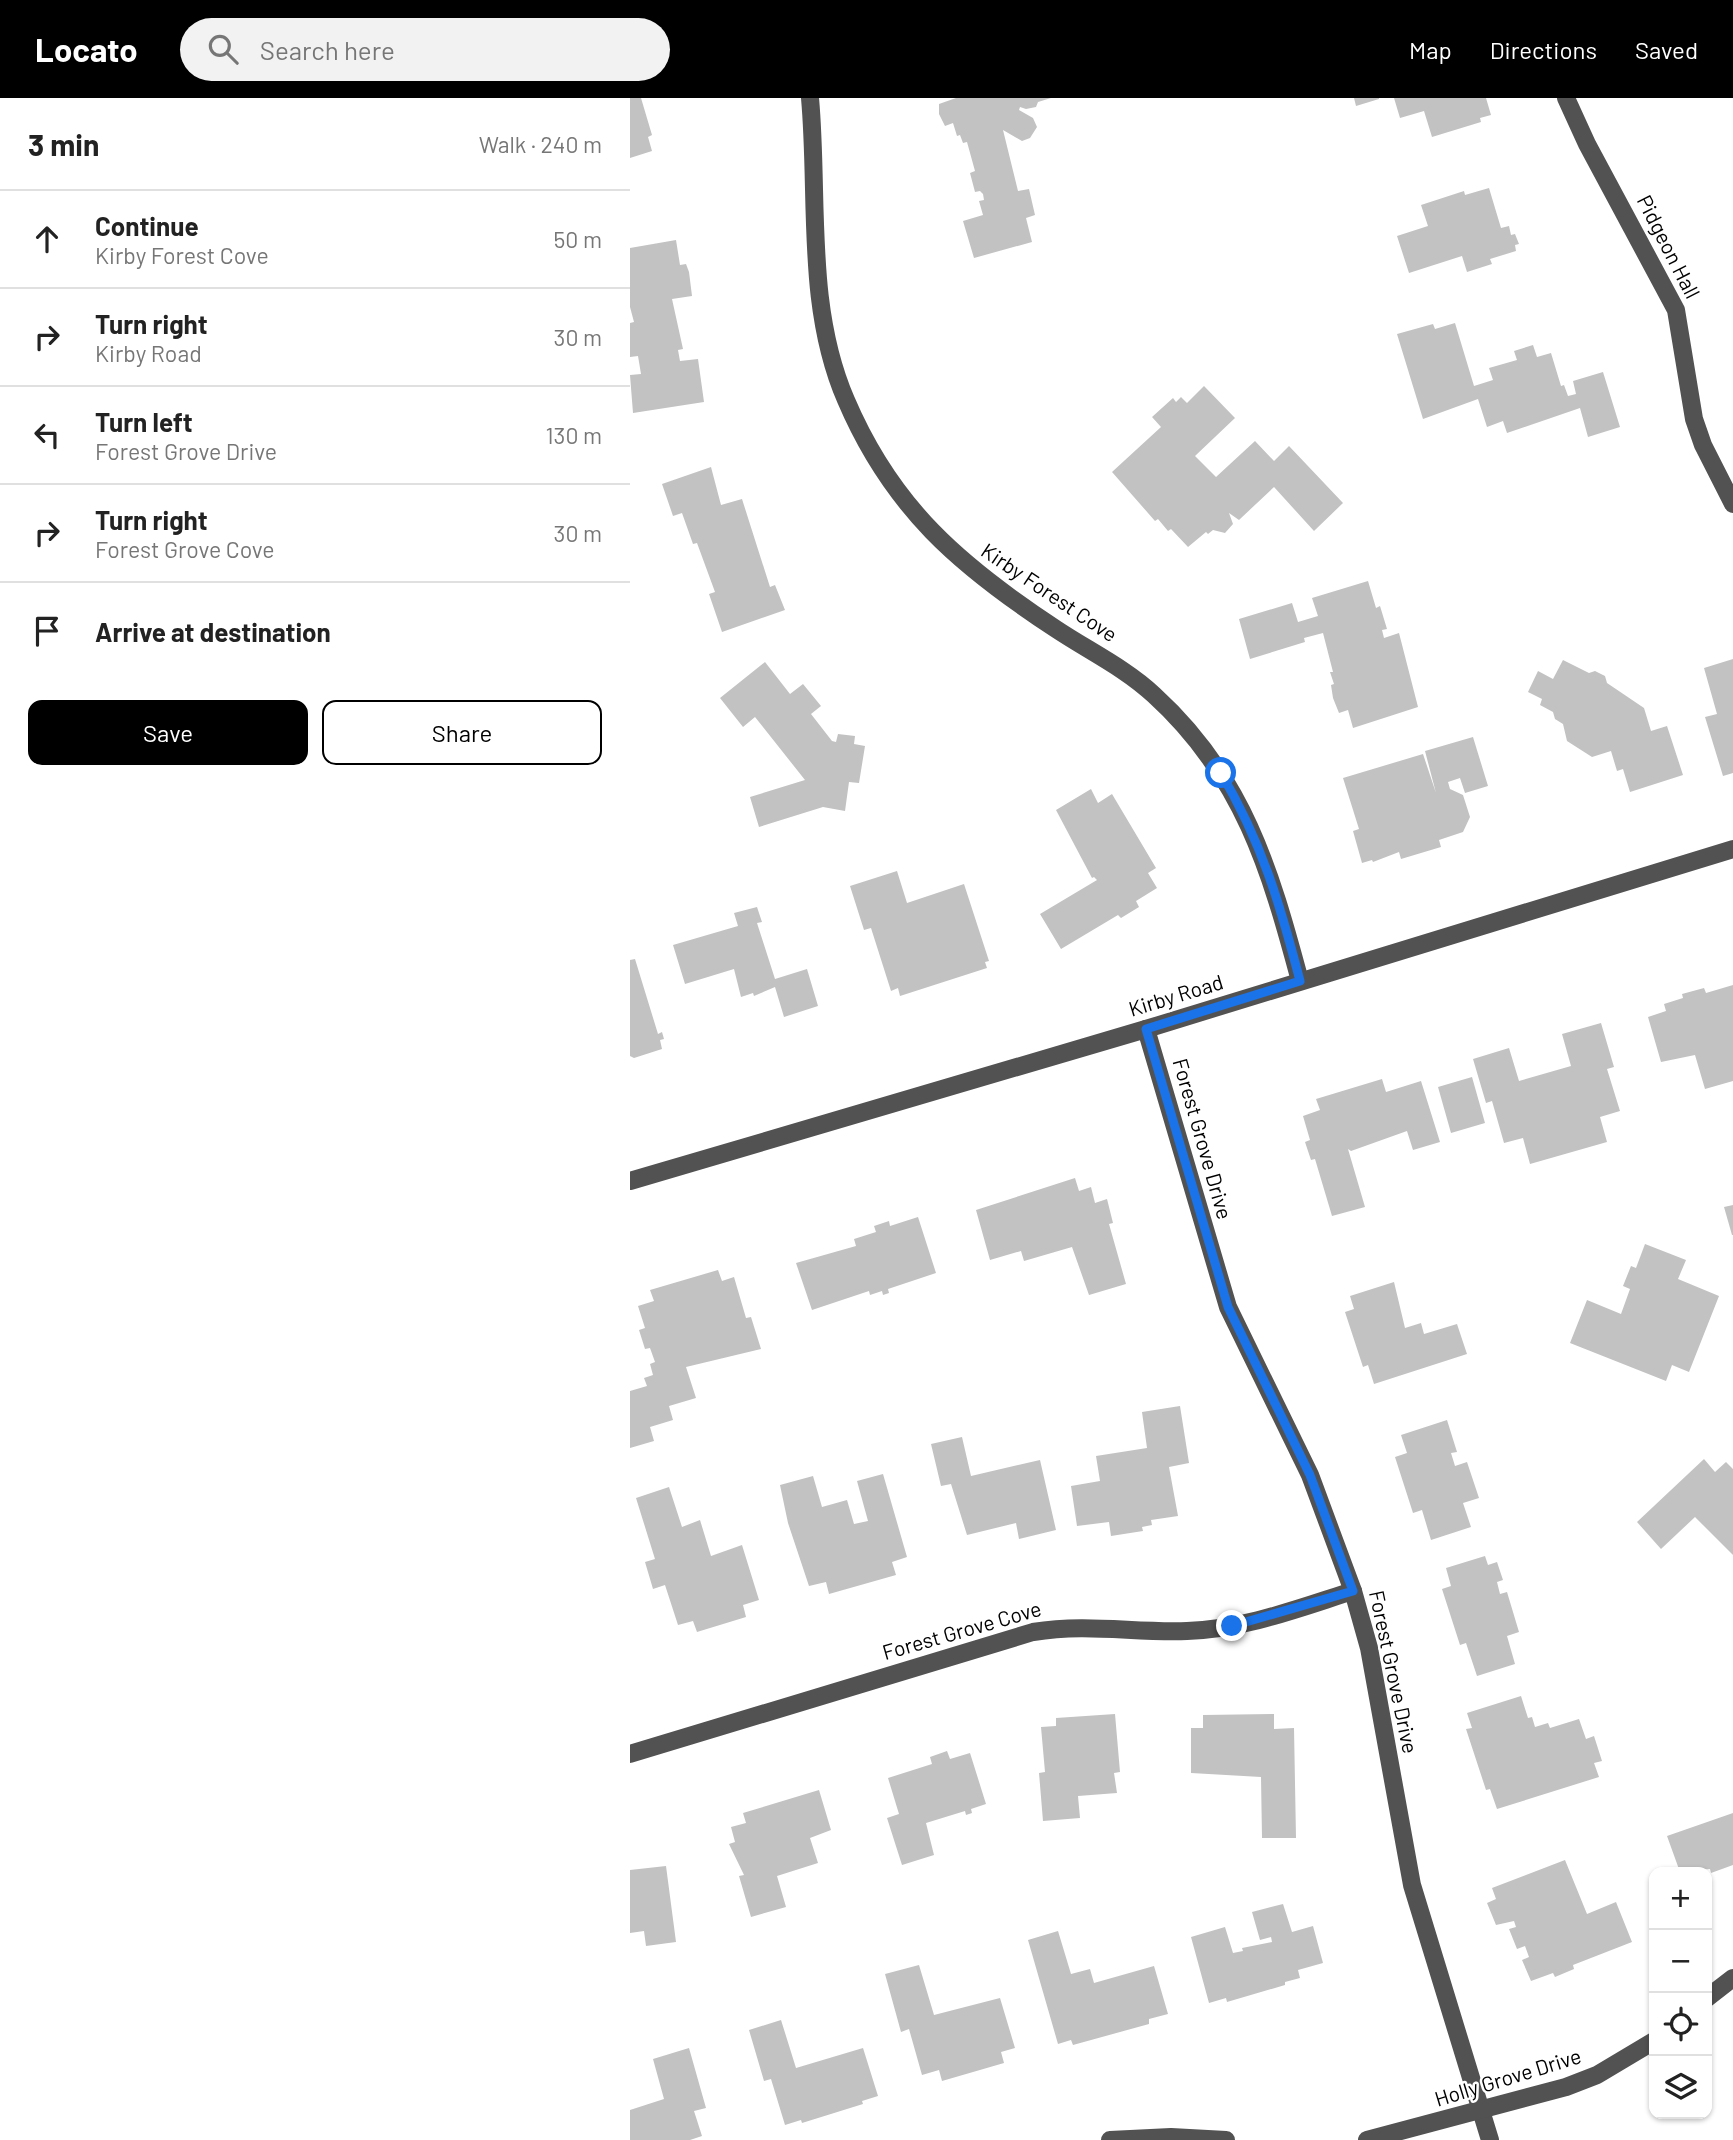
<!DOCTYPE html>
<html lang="en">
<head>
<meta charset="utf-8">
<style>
	body { margin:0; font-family:Barlow,sans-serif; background:#f2f2f2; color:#222 }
	.controls { position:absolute; right:21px; bottom:21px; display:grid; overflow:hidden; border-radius:14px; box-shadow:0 2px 5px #0004 }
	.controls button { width:63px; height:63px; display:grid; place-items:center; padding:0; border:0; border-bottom:2px solid #e0e0e0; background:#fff; color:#222; font:35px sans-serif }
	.stop { position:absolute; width:21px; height:21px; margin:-16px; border:5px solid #1a73e8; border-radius:50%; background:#fff }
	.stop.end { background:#1a73e8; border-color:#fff; box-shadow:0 2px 7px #0008 }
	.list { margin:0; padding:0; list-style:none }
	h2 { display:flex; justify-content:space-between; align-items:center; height:91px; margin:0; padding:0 28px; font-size:30px }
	h2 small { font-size:23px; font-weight:400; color:#767676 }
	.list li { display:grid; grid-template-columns:46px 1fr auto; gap:21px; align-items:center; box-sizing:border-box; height:98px; padding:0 28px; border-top:2px solid #e0e0e0 }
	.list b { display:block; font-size:26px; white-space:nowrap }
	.list p { margin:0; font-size:23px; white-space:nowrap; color:#767676 }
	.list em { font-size:23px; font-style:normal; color:#767676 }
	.actions { display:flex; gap:14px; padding:21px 28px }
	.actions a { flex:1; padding:16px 0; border:2px solid #000; border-radius:14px; text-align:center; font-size:24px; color:#000 }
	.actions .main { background:#000; color:#fff }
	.icon { flex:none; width:38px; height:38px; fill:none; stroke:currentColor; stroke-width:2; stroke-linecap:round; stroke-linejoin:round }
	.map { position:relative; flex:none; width:1103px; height:2042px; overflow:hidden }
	header { display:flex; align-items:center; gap:42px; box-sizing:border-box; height:98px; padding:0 35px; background:#000; color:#fff }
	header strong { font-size:33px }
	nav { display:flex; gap:38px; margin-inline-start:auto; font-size:24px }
	.search { width:490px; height:63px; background:#f2f2f2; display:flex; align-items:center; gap:18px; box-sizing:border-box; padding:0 24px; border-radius:38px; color:#767676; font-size:26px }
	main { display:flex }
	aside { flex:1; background:#fff }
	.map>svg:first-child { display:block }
	.building { fill:#c2c2c2 }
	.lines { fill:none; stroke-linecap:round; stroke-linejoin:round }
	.minor { stroke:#525252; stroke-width:18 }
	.route { stroke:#1a73e8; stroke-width:9 }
	.labels { text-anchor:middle; stroke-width:5; stroke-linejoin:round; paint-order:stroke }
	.street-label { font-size:21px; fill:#000; stroke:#fff }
</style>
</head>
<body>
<header>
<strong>Locato</strong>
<div class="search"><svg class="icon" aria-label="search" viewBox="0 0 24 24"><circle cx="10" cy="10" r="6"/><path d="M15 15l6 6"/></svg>Search here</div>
<nav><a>Map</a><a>Directions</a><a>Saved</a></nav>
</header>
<main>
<aside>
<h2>3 min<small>Walk · 240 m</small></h2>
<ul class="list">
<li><svg class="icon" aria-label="ahead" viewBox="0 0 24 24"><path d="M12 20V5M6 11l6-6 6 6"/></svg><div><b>Continue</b><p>Kirby Forest Cove</p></div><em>50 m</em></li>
<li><svg class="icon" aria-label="right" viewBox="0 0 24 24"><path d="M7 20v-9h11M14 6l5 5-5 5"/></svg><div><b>Turn right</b><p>Kirby Road</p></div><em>30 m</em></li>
<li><svg class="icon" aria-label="left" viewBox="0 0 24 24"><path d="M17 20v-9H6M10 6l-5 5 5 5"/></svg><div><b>Turn left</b><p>Forest Grove Drive</p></div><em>130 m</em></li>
<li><svg class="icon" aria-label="right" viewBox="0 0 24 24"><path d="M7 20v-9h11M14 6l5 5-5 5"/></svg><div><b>Turn right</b><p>Forest Grove Cove</p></div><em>30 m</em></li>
<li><svg class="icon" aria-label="arrive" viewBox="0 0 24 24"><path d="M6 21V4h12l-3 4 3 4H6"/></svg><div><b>Arrive at destination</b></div></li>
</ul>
<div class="actions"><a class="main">Save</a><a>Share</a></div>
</aside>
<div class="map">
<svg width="1103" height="2042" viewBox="0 0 1103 2042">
	<rect width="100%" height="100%" fill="#fff"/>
	<!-- building -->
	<g class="building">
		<polygon points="0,0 11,0 22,37 18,39 22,53 0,60"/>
		<polygon points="326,0 421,0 408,4 406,9 396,11 390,9 389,12 403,20 407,29 400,40 392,43 373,32 388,93 399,91 405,117 396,120 402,144 344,160 333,123 353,117 349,103 354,102 353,96 350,93 345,94 340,75 345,73 337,44 333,45 330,37 327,38 323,25 315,28 309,16 309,6"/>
		<polygon points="724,0 749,0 749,1 726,8"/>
		<polygon points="764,0 856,0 861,17 850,20 851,24 802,39 794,13 770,20"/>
		<polygon points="859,90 871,130 879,128 881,137 885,136 889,146 885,147 886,153 860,161 862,166 837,174 832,158 779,175 767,138 798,128 791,107 834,93 835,97"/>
		<polygon points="46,142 50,167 56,166 59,174 62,198 42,201 53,251 48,252 50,263 68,261 74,304 3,315 0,277 11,276 8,258 0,259 0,225 4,224 0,209 0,150"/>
		<polygon points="825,225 844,288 863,282 859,270 887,262 884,253 903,247 907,259 921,255 931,288 934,287 938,298 946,296 943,283 973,274 990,329 958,339 950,310 877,335 873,323 857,329 848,301 793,321 767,236 803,226 805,231"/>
		<polygon points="574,288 605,320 565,358 586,379 625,343 644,363 659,348 713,405 684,433 644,389 609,422 599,415 603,426 595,435 583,432 578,436 576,434 558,449 541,431 538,433 528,421 525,423 482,374 531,329 522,319 543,300 546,304 551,299 557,305"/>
		<polygon points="81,369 91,407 112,401 140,489 145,487 155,512 92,534 79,496 85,494 67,445 63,446 52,415 43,418 32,386"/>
		<polygon points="738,483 746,510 750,508 757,531 752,532 754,540 769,535 788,609 723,630 718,612 709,615 703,600 701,587 704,586 700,574 703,574 693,535 674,540 675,544 620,561 609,521 662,505 668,524 688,518 682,500"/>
		<polygon points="1103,561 1103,675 1093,678 1075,619 1087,616 1074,570"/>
		<polygon points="933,562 959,575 965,573 975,578 977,585 1014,610 1021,633 1037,628 1053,677 1000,694 993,671 987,673 981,653 962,659 937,643 933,626 925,621 923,614 910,607 912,601 898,594 908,573 923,581"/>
		<polygon points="135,564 160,596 173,586 191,608 181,616 202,643 206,644 208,636 225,638 224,646 235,648 229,685 219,684 215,713 193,709 129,729 120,699 175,682 125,619 113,629 90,600"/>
		<polygon points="843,639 858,688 835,695 830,680 818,684 820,691 833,697 840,719 833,734 809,742 811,749 771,761 769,754 743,764 742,762 732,765 723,733 729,731 713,680 793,656 806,695 795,653"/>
		<polygon points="461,691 468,705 482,696 526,770 518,775 527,790 506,803 509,809 491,820 488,817 431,851 410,816 467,782 464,779 462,780 426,712"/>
		<polygon points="267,773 277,805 334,786 359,863 355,864 357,870 270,898 268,890 261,893 241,830 234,832 220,788"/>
		<polygon points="127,809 132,824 127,825 145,881 177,871 188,908 154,919 145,889 124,898 123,895 111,899 104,871 55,886 43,847 108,828 104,815"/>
		<polygon points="5,861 28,936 32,934 34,941 30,942 32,951 4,960 0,958 0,862"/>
		<polygon points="1103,887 1103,983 1075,991 1065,957 1031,964 1018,919 1036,913 1034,906 1053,900 1052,896 1074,890 1076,895"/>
		<polygon points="971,925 984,969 977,971 990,1013 970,1019 977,1044 900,1066 893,1040 874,1045 862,1003 856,1005 843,961 879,950 889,983 941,968 932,936"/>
		<polygon points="842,979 855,1025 821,1035 808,989"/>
		<polygon points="752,981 756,994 791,983 810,1044 783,1052 777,1033 721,1053 718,1051 735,1109 702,1118 685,1061 681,1062 675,1044 680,1042 673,1018 690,1012 686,1001"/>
		<polygon points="445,1080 449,1093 461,1089 465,1105 477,1101 483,1125 479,1126 496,1186 459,1197 442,1149 394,1163 391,1153 360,1162 346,1112"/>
		<polygon points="1103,1107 1103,1137 1102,1137 1094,1109"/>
		<polygon points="288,1119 306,1175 258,1191 259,1195 253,1197 252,1193 240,1197 239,1193 182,1212 166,1165 226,1148 224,1141 246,1134 244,1128 259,1123 260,1128"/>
		<polygon points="1015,1146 1056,1162 1048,1181 1089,1198 1059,1274 1042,1267 1036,1283 940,1245 957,1202 991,1216 1000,1191 993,1188 1001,1168 1006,1170"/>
		<polygon points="88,1172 92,1183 104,1179 116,1220 121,1219 131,1251 56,1269 66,1300 39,1308 43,1322 20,1329 24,1343 0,1350 0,1293 17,1288 14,1280 23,1277 20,1266 25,1264 20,1250 15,1251 9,1232 15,1230 8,1208 24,1203 20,1192"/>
		<polygon points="764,1184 775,1230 791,1225 794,1236 827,1226 837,1256 744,1286 738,1267 733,1269 715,1214 724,1211 720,1198"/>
		<polygon points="550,1308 559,1365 539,1369 548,1418 521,1422 522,1427 512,1429 513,1433 481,1438 479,1424 447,1428 441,1388 470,1383 466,1358 517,1350 512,1314"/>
		<polygon points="817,1322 827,1354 821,1355 825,1368 837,1364 849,1400 833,1405 841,1429 801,1442 792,1412 783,1415 765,1359 777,1355 771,1337"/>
		<polygon points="332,1339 341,1378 410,1362 426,1432 389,1441 386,1425 337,1437 321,1386 311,1388 301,1346"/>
		<polygon points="1074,1361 1085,1374 1096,1364 1103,1371 1103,1457 1065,1419 1031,1451 1007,1424"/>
		<polygon points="253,1376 277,1459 262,1464 266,1477 199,1496 196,1484 179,1488 158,1425 150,1387 183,1378 192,1409 217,1402 224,1426 238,1423 227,1383"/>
		<polygon points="39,1389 52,1429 70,1422 81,1458 112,1447 129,1502 113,1507 116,1519 67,1534 63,1523 48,1527 35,1487 23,1491 15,1464 25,1461 6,1400"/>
		<polygon points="855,1458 858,1467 867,1464 873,1482 867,1484 870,1496 877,1494 889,1534 877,1538 885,1566 847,1578 836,1545 830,1547 812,1491 821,1488 816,1470"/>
		<polygon points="891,1598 898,1620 902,1619 905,1629 918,1625 920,1630 949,1621 956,1641 964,1638 972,1663 964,1665 969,1679 867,1711 860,1691 856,1692 836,1631 842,1630 837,1615"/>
		<polygon points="485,1616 490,1674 484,1675 487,1695 448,1698 450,1720 413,1723 409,1675 415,1674 411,1629 426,1628 426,1620"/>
		<polygon points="644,1616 644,1631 664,1630 666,1740 632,1740 631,1679 561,1675 561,1630 573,1630 573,1617"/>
		<polygon points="317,1653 320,1661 340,1655 356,1706 341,1711 342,1715 336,1717 335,1713 296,1725 304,1757 272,1767 257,1720 269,1716 258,1680 302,1666 300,1659"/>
		<polygon points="189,1692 201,1732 180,1740 188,1765 147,1778 156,1809 121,1819 109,1778 114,1777 99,1746 105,1744 101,1729 116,1725 113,1715"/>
		<polygon points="1103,1715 1103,1767 1081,1775 1080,1771 1050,1774 1037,1738"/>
		<polygon points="935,1762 957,1816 986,1804 1002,1844 943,1867 944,1871 925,1879 923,1875 901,1883 892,1862 899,1859 895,1848 887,1851 879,1831 886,1829 884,1823 866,1827 857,1805 866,1801 862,1790"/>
		<polygon points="36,1768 46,1844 16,1848 14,1833 0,1835 0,1772"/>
		<polygon points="653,1806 662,1834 683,1828 693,1865 668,1872 670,1880 655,1884 655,1887 597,1904 596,1900 579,1905 561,1839 595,1829 603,1855 613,1853 612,1850 642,1844 641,1839 630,1842 622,1814"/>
		<polygon points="428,1833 441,1876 460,1871 464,1885 524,1868 538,1916 519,1921 519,1926 443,1947 441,1942 428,1946 398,1842"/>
		<polygon points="289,1867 304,1917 370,1900 385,1950 371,1954 374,1965 312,1983 309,1972 292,1977 279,1931 271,1934 255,1876"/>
		<polygon points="151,1922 166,1970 233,1950 248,1998 232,2003 233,2006 172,2025 171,2022 155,2027 141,1981 134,1983 119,1932"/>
		<polygon points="59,1950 76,2010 64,2013 72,2038 60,2042 0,2042 0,2012 34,2001 23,1961"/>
	</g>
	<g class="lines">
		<!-- minor -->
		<g class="minor">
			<path d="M180 0C189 99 175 208 216 302 262 410 330 468 426 531 459 553 495 570 524 597 613 678 640 771 670 883"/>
			<polyline points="936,0 957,46 1046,212 1064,321 1073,347 1103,406"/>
			<polyline points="516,931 598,1209 680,1377 723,1493 739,1550 782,1787 860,2042"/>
			<polyline points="0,1083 516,931 1103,751"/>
			<path d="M0 1656 403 1534C458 1525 503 1535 557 1533 615 1531 669 1510 723 1493"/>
			<polyline points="1077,1900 1103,1880"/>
			<polyline points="480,2042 541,2039 596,2042"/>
			<polyline points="737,2042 936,1989 967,1977 1024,1943"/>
		</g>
	</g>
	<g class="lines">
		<!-- route -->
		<path class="route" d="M591 675C632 745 650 806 670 883L516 931 598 1209 680 1377 723 1493 602 1528"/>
	</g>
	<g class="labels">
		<!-- street labels -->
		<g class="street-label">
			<text transform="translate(1038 149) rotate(63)" y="7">Pidgeon Hall</text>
			<text transform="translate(419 495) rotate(34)" y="7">Kirby Forest Cove</text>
			<text transform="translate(546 898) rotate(-17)" y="7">Kirby Road</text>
			<text transform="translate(572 1041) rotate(74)" y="7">Forest Grove Drive</text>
			<text transform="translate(332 1533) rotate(-16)" y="7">Forest Grove Cove</text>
			<text transform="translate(763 1574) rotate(78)" y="7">Forest Grove Drive</text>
			<text transform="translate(878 1980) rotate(-17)" y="7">Holly Grove Drive</text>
		</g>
	</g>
</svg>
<div class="controls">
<button>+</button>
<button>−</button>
<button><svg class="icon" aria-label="locate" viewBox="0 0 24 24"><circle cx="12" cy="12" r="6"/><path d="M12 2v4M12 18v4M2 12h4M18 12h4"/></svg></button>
<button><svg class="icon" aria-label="layers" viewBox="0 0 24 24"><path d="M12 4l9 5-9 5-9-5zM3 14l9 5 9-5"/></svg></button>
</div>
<div class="stop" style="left:591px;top:675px"></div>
<div class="stop end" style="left:602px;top:1528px"></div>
</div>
</main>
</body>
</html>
